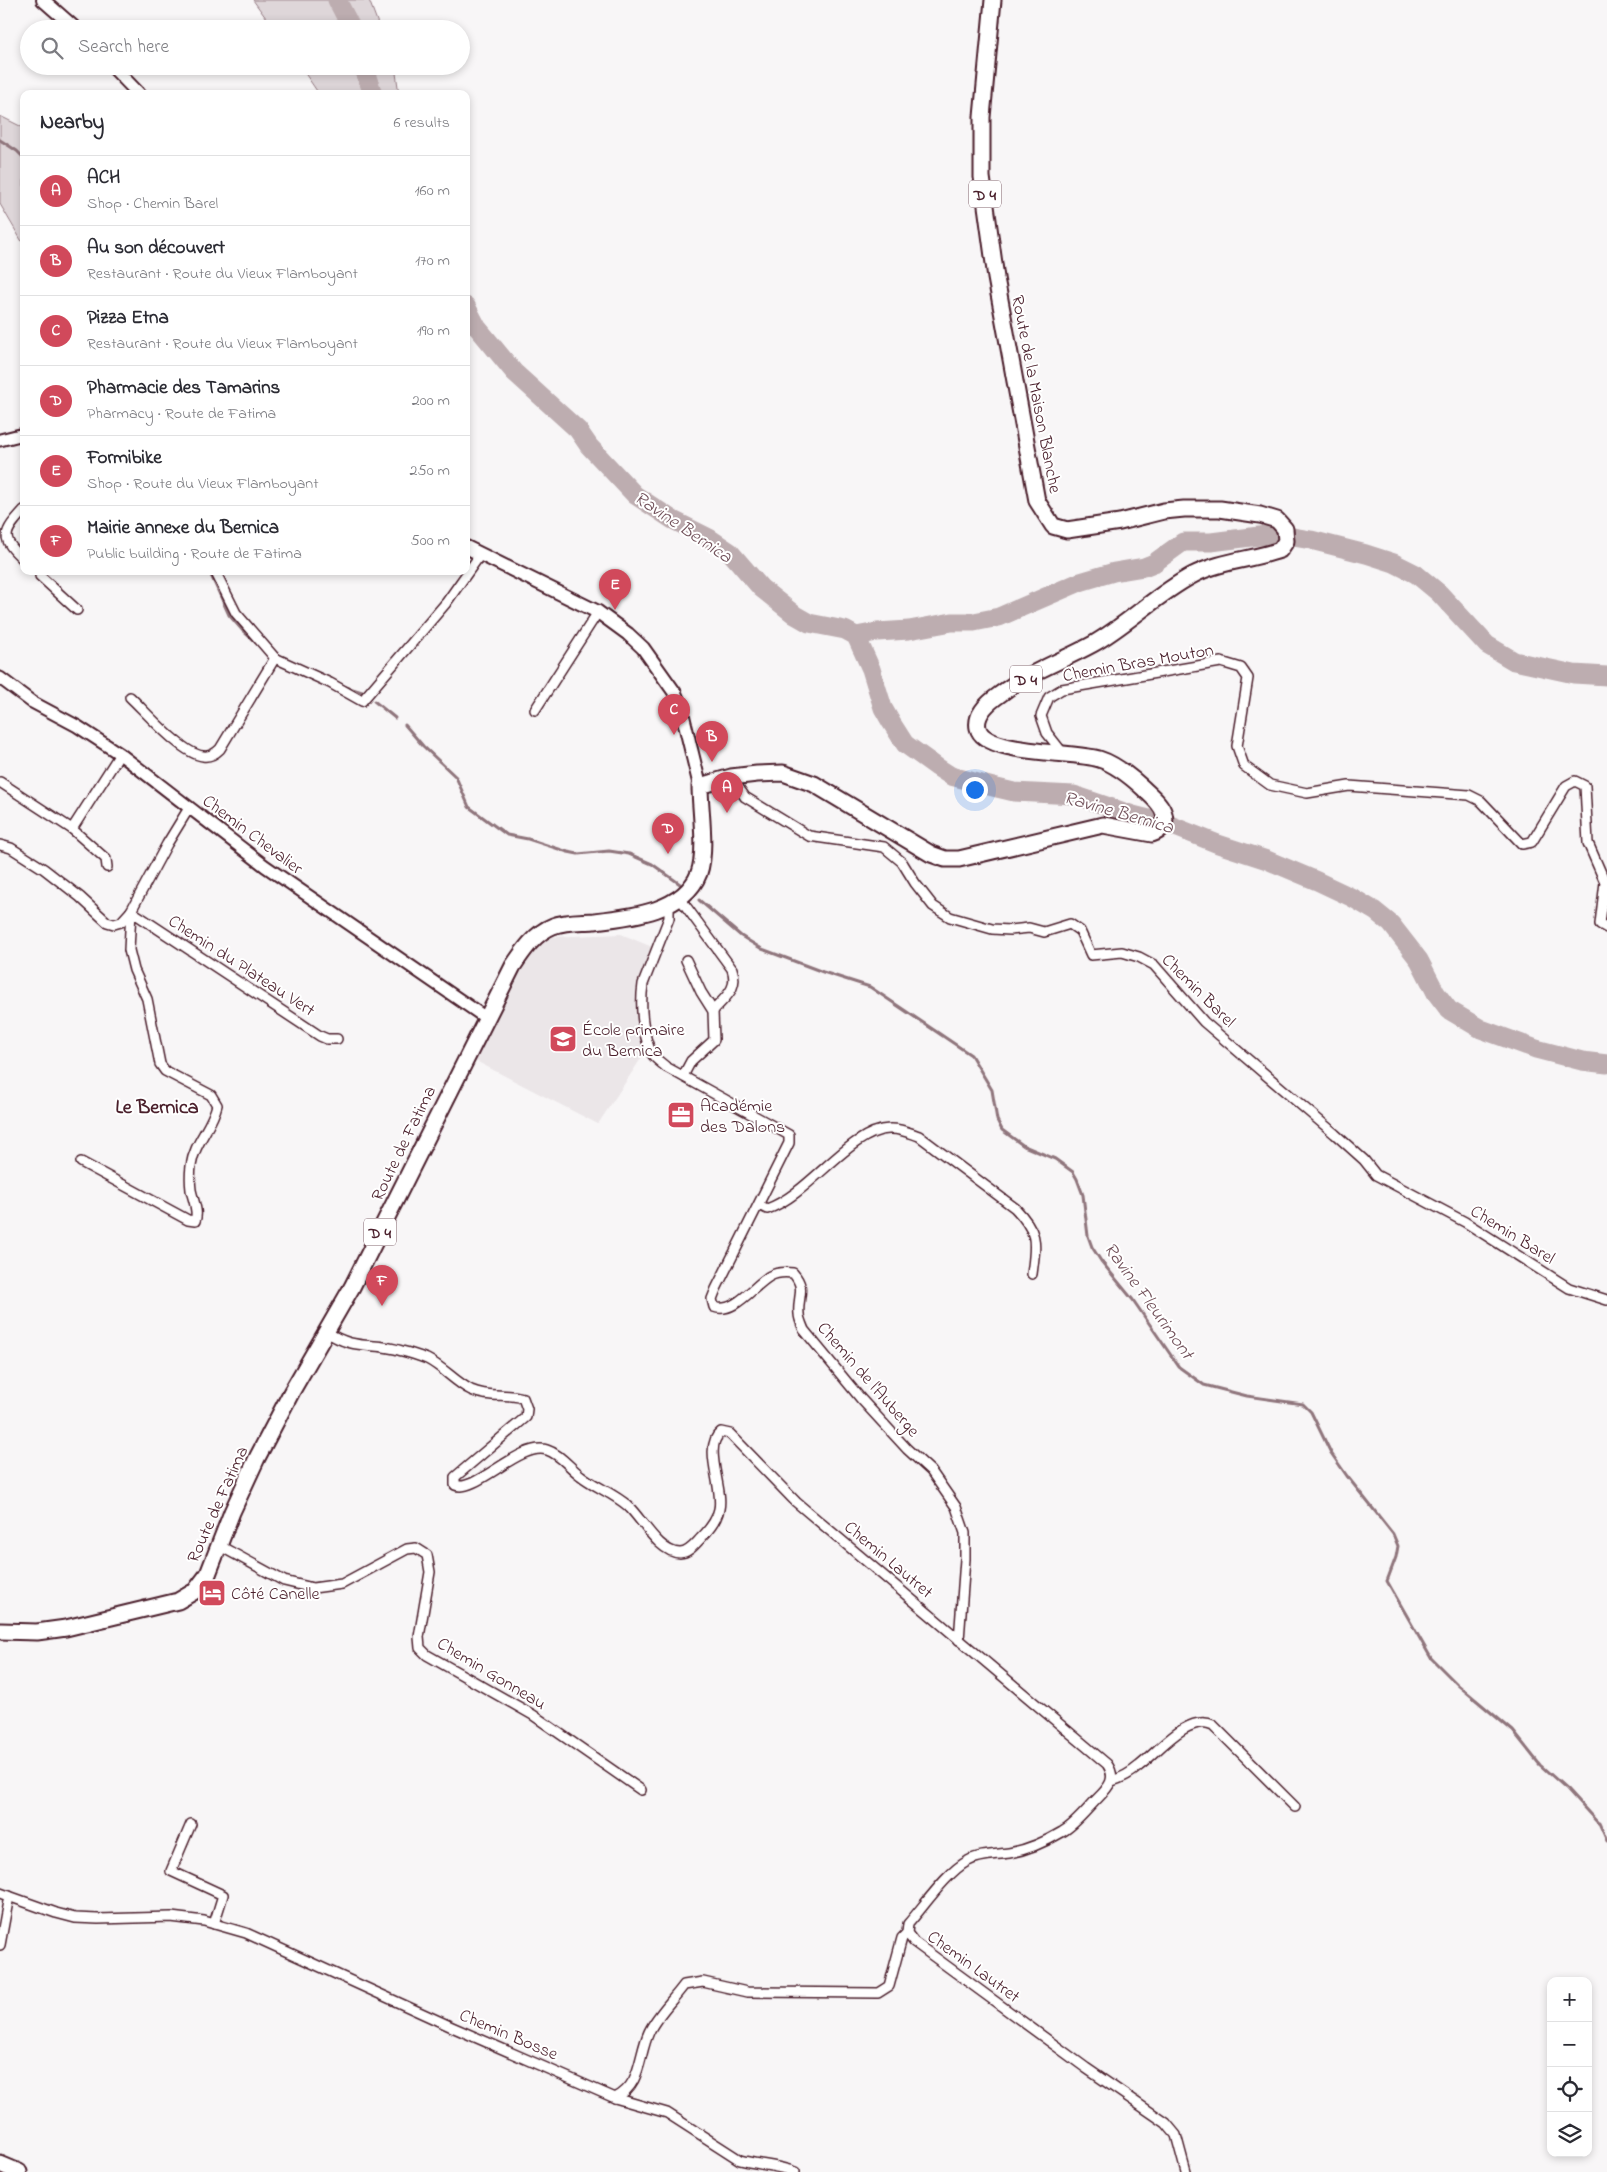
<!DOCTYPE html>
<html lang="en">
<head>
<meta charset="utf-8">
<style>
	body { margin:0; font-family:"Indie Flower",sans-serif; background:#f2f2f3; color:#2b2b33 }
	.controls { position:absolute; right:15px; bottom:15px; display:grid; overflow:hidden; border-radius:10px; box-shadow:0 2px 8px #0003 }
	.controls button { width:45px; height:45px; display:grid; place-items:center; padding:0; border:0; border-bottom:1px solid #e1e1e2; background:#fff; color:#2b2b33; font:25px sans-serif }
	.you { position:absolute; left:974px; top:789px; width:18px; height:18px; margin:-12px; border:4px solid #fff; border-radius:50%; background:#1a73e8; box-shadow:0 0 0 8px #1a73e833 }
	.badge { display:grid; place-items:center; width:32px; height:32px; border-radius:50%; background:#d1495b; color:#fff; font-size:16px; font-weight:700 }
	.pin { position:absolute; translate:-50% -41px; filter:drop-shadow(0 1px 2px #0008) }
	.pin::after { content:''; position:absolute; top:26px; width:18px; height:15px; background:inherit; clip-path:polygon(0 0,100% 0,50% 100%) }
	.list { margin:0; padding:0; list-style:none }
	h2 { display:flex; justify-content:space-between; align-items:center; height:65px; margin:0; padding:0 20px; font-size:21px }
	h2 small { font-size:16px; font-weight:400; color:#7c7c81 }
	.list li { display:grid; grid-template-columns:32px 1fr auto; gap:15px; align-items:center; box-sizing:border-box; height:70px; padding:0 20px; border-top:1px solid #e1e1e2 }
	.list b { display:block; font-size:19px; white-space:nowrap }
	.list p { margin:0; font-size:16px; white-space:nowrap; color:#7c7c81 }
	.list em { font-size:16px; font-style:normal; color:#7c7c81 }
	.icon { flex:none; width:28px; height:28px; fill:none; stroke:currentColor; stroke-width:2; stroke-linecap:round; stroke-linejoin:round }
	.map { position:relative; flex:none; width:1607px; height:2172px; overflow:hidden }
	.search { position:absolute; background:#fff; box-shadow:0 2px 8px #0003; left:20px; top:20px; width:450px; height:55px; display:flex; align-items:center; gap:12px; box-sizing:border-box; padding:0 18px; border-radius:28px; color:#7c7c81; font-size:19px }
	.panel { position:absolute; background:#fff; box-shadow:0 2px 8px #0003; left:20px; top:90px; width:450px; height:485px; border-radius:10px }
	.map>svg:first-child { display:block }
	.built { fill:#ebe6e8 }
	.green { fill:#ded6d9; stroke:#947a82 }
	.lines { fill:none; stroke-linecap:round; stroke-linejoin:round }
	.stream { stroke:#8f747b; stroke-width:3 }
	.river { stroke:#bdadb0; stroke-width:19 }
	.minor-casing { stroke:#4a1f2b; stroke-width:12 }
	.tertiary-casing { stroke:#4a1f2b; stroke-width:15 }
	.secondary-casing { stroke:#4a1f2b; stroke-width:16 }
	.primary-casing { stroke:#4a1f2b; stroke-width:19 }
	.minor { stroke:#fff; stroke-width:9 }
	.tertiary { stroke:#fff; stroke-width:11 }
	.secondary { stroke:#fff; stroke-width:12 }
	.primary { stroke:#fff; stroke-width:15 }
	.labels { text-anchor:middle; stroke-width:4; stroke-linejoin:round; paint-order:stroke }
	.shield { fill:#fff; stroke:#80626b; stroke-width:1 }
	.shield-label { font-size:16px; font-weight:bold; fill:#4a1f2b }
	.street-label { font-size:18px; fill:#4a1f2b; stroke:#fff }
	.poi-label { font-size:18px; fill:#4a1f2b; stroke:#fff; text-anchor:start }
	.water-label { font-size:19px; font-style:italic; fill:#72515a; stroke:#fff }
	.quarter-label { font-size:20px; font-weight:bold; fill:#4a1f2b; stroke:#fff }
</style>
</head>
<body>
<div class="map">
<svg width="1607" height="2172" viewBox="0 0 1607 2172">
	<rect width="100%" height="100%" fill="#f8f6f7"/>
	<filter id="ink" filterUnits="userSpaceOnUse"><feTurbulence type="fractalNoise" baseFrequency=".02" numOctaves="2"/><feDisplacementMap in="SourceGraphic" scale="10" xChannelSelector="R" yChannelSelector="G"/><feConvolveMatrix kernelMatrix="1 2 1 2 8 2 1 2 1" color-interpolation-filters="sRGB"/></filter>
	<g filter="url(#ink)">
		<!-- built -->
		<polygon class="built" points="621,934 652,947 635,1005 644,1054 598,1124 474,1060 530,954 550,937"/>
		<!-- green -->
		<g class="green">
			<polygon points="253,0 369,0 380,29 274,29"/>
			<polygon points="300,66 395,66 399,94 319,94"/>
			<polygon points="0,116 24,128 24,245 0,204"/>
		</g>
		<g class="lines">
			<!-- stream -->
			<g class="stream">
				<polyline points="0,140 17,151 24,158"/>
				<polyline points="209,571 229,615 243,631 256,643"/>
				<polyline points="343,686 362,692"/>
				<polyline points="374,701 395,718"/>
				<polyline points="405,725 423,746 456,777 469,807 507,835 528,839 568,852 578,854 609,851 629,854 652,864 680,884"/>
				<polyline points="699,900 741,936 762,949 823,972 870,987 971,1055 992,1090 997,1120 1002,1130 1024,1146 1055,1159 1073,1172 1077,1179 1083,1195 1088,1236 1092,1247 1101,1261 1133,1300 1179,1367 1204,1385 1247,1396 1303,1404 1311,1412 1331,1453 1347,1476 1393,1534 1398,1546 1396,1557 1387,1581 1431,1658 1458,1685 1513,1731 1540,1765 1567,1789 1598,1823 1599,1823 1607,1841"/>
			</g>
			<!-- river -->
			<g class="river">
				<polyline points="337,0 352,29"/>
				<polyline points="363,66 373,94"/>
				<polyline points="466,306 477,327 514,372 578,430 589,446 635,495 673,520 709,538 730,552 761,588 795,615 809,623 845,630 856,636 871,669 883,708 891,722 905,744 937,767 951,776 997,788 1014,792 1074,795 1133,815 1165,823 1218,844 1267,860 1317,881 1353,898 1375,911 1391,924 1419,960 1436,993 1449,1010 1481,1029 1536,1049 1582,1061 1607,1064"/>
				<polyline points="856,636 877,632 909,630 952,622 974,622 999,617 1080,582 1114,572 1144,567 1154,563 1183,542 1211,542 1267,535 1287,536 1311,540 1366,554 1394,563 1416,574 1439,593 1487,645 1514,661 1574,674 1607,676"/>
			</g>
			<defs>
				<g id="minor">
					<path d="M24 510C3 533 0 538 24 560"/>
					<polyline points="215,571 236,613 275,658 330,683 362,701 446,603 480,555"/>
					<polyline points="40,576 77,610"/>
					<path d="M130 697C146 712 182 754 203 756 210 757 215 754 220 749L275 658"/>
					<polyline points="535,710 598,612"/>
					<polyline points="1062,752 1047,733 1041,716 1049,697 1062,689 1221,662 1241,668 1248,678 1237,746 1244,766 1270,785 1307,793 1349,786 1469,795 1481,801 1522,844 1532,842 1566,786 1575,781 1585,786 1588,843 1605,882 1600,924 1607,928"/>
					<polyline points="731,777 745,797 809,836 884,847 902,862 915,883 933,906 950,917 992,929 1010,930 1029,928 1044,932 1070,924 1080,931 1091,955 1122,952 1139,957 1154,965 1204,1022 1335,1134 1364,1160 1376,1175 1465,1222 1569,1288 1607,1300"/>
					<polyline points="0,782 72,829 120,754"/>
					<polyline points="72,829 106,859 107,867"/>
					<polyline points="0,845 11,848 44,869 80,897 107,922 114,924 121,922 131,911 167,844 189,808"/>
					<path d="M679 897 732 969C739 989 725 997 713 1011"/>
					<path d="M669 904V918L643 984C640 1005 642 1034 652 1054 655 1059 662 1063 666 1067L789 1135V1143L716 1289 712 1299 714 1307C734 1315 754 1285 770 1276 777 1272 785 1272 793 1273 807 1289 797 1296 799 1314 799 1319 802 1325 804 1330L861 1399 907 1449 931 1471 956 1507 965 1533V1559L959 1640"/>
					<polyline points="131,911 320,1036 327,1039 337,1039"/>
					<polyline points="683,1076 691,1061 714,1040 713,1011 701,992 686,960"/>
					<path d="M81 1162 188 1220 195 1221C199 1212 193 1200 191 1190 190 1182 190 1174 191 1166 194 1143 212 1127 217 1105L211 1095 165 1071 160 1064 147 999 134 970 129 950 131 911"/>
					<path d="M759 1205 767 1209C809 1195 850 1130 889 1129 900 1128 910 1133 919 1136L1015 1208C1039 1233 1036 1242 1032 1274"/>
					<path d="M325 1331C356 1352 372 1341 402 1351 410 1353 419 1356 427 1359 443 1367 455 1382 471 1390 488 1398 506 1393 523 1398L527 1409 526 1417 455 1477V1485C475 1494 521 1441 547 1450 560 1454 569 1467 580 1475 595 1487 613 1493 628 1506 642 1519 659 1553 680 1553 689 1553 696 1543 701 1538 709 1530 717 1520 719 1509 724 1488 702 1447 721 1432L730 1434 796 1502 1107 1764C1117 1778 1109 1787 1098 1798 1087 1809 1075 1825 1062 1832 1047 1841 1026 1850 1009 1853 996 1855 980 1854 968 1861 948 1871 924 1906 908 1924L907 1933 914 1942 1086 2068 1166 2123 1176 2135 1186 2172"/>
					<polyline points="220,1546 284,1581 313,1588 342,1584 407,1549 416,1548 427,1555 430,1572 419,1637 420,1648 427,1655 533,1715 641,1790"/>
					<path d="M1112 1781C1122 1778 1131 1773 1139 1766 1158 1752 1188 1713 1213 1725L1295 1807"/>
					<polyline points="191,1824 171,1871 223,1895 214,1924"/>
					<path d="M0 1893 56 1913 75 1918 98 1919 171 1917 204 1921 246 1933 452 2027 615 2098C642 2085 638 2056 649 2032 657 2015 673 2000 684 1985L703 1982 747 1992 878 1993 889 1986 902 1938 907 1933"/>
					<polyline points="0,1945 9,1896"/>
					<path d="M615 2098 667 2113 740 2160C759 2165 777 2165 795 2172"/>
				</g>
				<g id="tertiary">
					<polyline points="0,440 24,434"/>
					<polyline points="0,678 32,702 77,726 120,754 265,866 486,1018"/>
				</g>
				<g id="secondary">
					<polyline points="43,0 76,29"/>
					<polyline points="112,66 139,94"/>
					<polyline points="466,547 598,612 628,634 643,648 675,693 681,708 700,786"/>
				</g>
				<g id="primary">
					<path d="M0 1631 37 1632 66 1628 178 1601 195 1591 208 1574 232 1512 257 1458 292 1391 352 1287 513 966C523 951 535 933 553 926 565 921 581 922 594 921 630 917 684 912 699 873 707 850 700 810 700 786L731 777 757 774 783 773 814 784 931 854 945 859H959L1103 825 1152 834C1161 831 1167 824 1164 814 1162 804 1150 795 1143 788 1131 777 1115 764 1099 759 1075 751 984 755 978 728 975 714 989 702 999 695 1027 673 1062 661 1093 644 1128 624 1157 594 1193 575 1220 561 1251 560 1280 550L1286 541 1285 529 1277 520 1260 515 1220 509H1184L1164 511 1120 522 1067 530 1053 526 1037 501 996 278 982 177V117L993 0"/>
					<polyline points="0,2164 19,2172"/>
				</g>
			</defs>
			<!-- minor casing -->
			<use href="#minor" class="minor-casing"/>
			<!-- tertiary casing -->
			<use href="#tertiary" class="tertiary-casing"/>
			<!-- secondary casing -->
			<use href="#secondary" class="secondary-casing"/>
			<!-- primary casing -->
			<use href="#primary" class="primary-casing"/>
			<!-- minor -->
			<use href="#minor" class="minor"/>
			<!-- tertiary -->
			<use href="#tertiary" class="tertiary"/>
			<!-- secondary -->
			<use href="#secondary" class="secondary"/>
			<!-- primary -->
			<use href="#primary" class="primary"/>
		</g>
	</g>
	<!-- icons -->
	<defs>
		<symbol id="school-square" viewBox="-11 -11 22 22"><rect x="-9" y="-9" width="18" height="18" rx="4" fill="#d1495b" stroke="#fff"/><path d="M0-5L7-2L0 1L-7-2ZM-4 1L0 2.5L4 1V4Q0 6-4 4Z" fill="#fff"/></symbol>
		<symbol id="office-square" viewBox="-11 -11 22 22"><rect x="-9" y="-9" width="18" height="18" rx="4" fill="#d1495b" stroke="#fff"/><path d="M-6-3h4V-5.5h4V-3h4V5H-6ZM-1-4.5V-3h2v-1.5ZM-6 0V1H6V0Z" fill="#fff"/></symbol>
		<symbol id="hotel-square" viewBox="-11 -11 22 22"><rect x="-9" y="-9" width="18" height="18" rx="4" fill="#d1495b" stroke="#fff"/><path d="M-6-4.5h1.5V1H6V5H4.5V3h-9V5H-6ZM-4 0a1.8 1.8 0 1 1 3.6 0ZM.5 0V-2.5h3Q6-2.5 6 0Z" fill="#fff"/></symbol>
	</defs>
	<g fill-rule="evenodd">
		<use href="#school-square" x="547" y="1023" width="32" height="32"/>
		<use href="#office-square" x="665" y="1099" width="32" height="32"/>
		<use href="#hotel-square" x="196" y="1577" width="32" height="32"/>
	</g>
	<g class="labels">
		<!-- shield labels -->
		<g class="shield">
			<rect x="969" y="180.5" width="32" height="27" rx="4"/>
			<rect x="1010" y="665.5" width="32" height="27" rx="4"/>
			<rect x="364" y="1218.5" width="32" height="27" rx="4"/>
		</g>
		<g class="shield-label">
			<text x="985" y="200">D 4</text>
			<text x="1026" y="685">D 4</text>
			<text x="380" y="1238">D 4</text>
		</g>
		<!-- street labels -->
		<g class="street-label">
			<text transform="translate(1037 394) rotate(79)" y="6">Route de la Maison Blanche</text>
			<text transform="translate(1138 662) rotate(-10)" y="6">Chemin Bras Mouton</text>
			<text transform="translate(253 834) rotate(37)" y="6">Chemin Chevalier</text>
			<text transform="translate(242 965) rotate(33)" y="6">Chemin du Plateau Vert</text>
			<text transform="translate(1199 990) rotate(45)" y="6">Chemin Barel</text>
			<text transform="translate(403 1143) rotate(-64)" y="6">Route de Fatima</text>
			<text transform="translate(1513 1234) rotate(32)" y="6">Chemin Barel</text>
			<text transform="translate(869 1379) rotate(49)" y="6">Chemin de l'Auberge</text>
			<text transform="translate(217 1504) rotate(-66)" y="6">Route de Fatima</text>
			<text transform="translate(889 1559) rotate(40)" y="6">Chemin Lautret</text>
			<text transform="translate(492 1673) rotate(31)" y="6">Chemin Gonneau</text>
			<text transform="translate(974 1966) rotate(36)" y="6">Chemin Lautret</text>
			<text transform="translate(509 2034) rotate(23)" y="6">Chemin Bosse</text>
		</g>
		<!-- poi labels -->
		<g class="poi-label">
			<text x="582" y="1035">École primaire<tspan x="582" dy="21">du Bernica</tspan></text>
			<text x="700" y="1111">Académie<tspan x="700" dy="21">des Dalons</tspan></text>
			<text x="231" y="1599">Côté Canelle</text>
		</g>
		<!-- water labels -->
		<g class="water-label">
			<text transform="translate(684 526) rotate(34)" y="7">Ravine Bernica</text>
			<text transform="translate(1119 811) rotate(16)" y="7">Ravine Bernica</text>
			<text transform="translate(1150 1300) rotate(54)" y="7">Ravine Fleurimont</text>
		</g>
		<!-- quarter labels -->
		<g class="quarter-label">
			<text x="157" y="1113">Le Bernica</text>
		</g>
	</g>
</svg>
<div class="controls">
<button>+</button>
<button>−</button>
<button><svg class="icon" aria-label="locate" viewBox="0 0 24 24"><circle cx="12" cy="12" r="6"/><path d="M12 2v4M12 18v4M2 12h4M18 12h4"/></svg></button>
<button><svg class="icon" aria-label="layers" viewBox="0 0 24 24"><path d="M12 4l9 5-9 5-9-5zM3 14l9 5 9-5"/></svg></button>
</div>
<div class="you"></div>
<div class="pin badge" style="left:727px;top:813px">A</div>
<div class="pin badge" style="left:712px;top:762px">B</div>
<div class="pin badge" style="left:674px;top:735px">C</div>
<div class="pin badge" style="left:668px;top:854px">D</div>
<div class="pin badge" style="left:615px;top:610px">E</div>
<div class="pin badge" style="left:382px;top:1306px">F</div>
<div class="search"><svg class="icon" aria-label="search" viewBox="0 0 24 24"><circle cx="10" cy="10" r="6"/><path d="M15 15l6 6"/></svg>Search here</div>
<section class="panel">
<h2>Nearby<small>6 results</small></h2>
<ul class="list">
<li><span class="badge">A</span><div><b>ACH</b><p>Shop · Chemin Barel</p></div><em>160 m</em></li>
<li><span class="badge">B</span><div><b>Au son découvert</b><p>Restaurant · Route du Vieux Flamboyant</p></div><em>170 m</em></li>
<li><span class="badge">C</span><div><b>Pizza Etna</b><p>Restaurant · Route du Vieux Flamboyant</p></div><em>190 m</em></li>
<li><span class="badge">D</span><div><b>Pharmacie des Tamarins</b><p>Pharmacy · Route de Fatima</p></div><em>200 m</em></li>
<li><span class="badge">E</span><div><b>Formibike</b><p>Shop · Route du Vieux Flamboyant</p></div><em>250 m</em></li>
<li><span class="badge">F</span><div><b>Mairie annexe du Bernica</b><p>Public building · Route de Fatima</p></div><em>500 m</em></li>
</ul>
</section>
</div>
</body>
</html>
